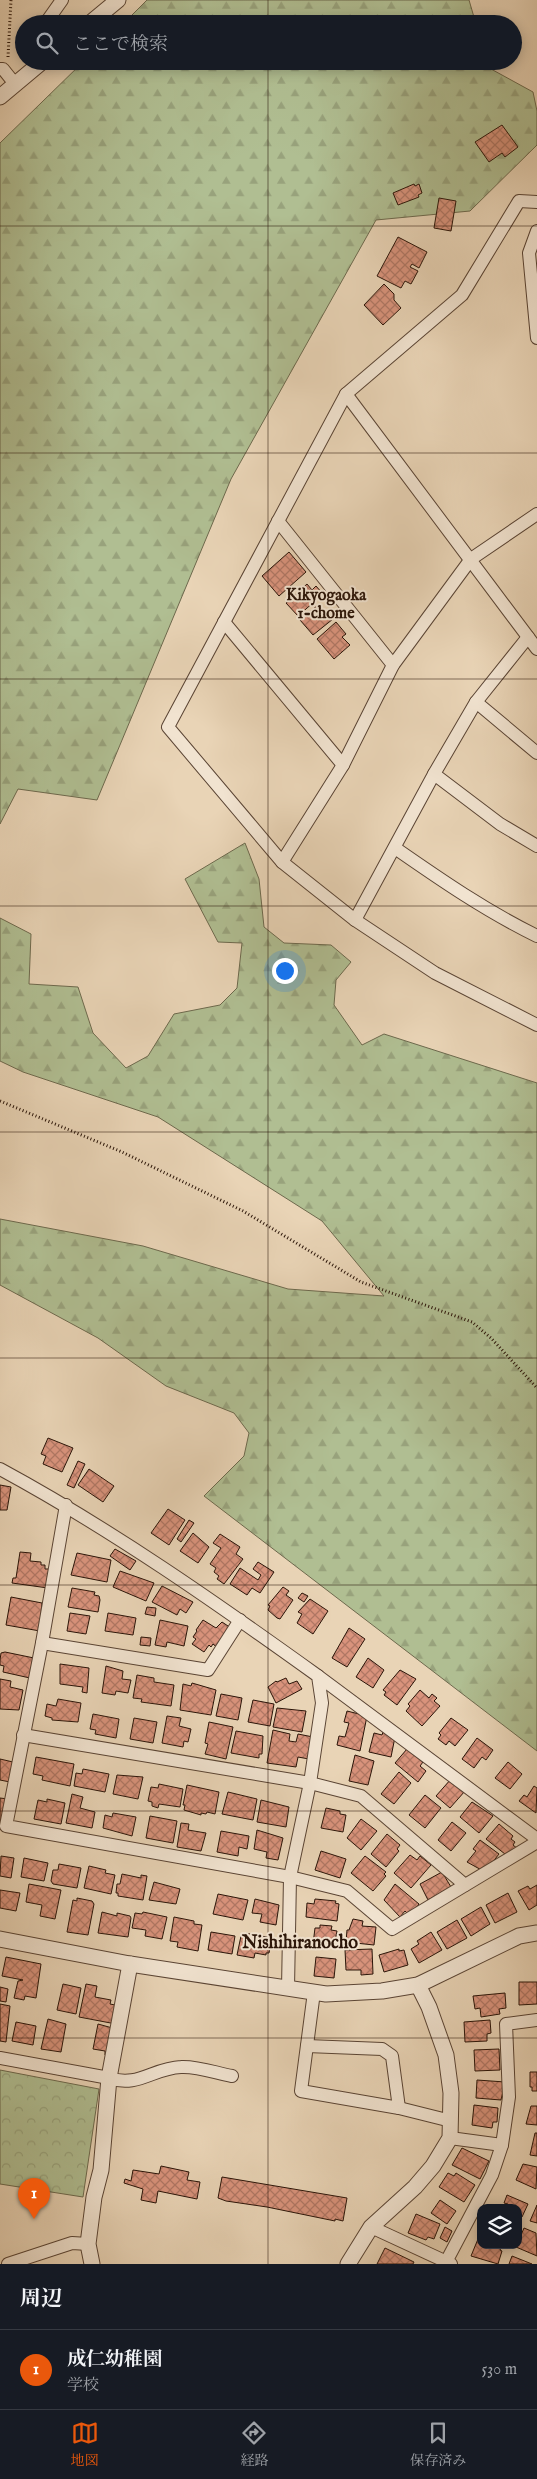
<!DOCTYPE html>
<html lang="ja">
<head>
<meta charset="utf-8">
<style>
	body { margin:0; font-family:"IM FELL English","Noto Serif JP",serif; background:#20242c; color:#f1f3f6 }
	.controls { position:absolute; right:15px; bottom:15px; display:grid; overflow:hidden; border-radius:10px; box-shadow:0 2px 12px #0003 }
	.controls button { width:45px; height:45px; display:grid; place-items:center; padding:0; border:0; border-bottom:1px solid #363941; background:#171b24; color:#f1f3f6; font:25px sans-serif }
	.you { position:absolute; left:284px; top:970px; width:18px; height:18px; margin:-12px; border:4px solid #fff; border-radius:50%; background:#1a73e8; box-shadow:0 0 0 8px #1a73e833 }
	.badge { display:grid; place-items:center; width:32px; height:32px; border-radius:50%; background:#ea580c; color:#fff; font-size:16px; font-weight:700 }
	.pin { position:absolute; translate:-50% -41px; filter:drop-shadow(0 1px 2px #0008) }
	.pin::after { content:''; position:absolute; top:26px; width:18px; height:15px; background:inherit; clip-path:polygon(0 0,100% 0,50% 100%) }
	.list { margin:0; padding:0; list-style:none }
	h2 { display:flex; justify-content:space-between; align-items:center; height:65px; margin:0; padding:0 20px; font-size:21px }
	h2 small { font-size:16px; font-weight:400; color:#9ea1a6 }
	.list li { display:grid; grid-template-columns:32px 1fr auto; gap:15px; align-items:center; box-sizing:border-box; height:80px; padding:0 20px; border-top:1px solid #363941 }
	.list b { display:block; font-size:19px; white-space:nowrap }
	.list p { margin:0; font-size:16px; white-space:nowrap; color:#9ea1a6 }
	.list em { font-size:16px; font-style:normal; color:#9ea1a6 }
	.icon { flex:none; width:28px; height:28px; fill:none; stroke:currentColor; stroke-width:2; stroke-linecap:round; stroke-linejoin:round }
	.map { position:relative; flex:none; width:537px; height:2264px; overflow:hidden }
	.search { position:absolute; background:#171b24; box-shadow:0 2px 12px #0003; left:15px; right:15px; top:15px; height:55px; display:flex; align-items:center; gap:12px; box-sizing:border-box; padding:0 18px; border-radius:28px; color:#9ea1a6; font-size:19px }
	.sheet { height:145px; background:#171b24 }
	nav { display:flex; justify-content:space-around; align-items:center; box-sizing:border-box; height:70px; border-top:1px solid #363941; background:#171b24; font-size:14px; color:#9ea1a6 }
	nav a { display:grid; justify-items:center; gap:2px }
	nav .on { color:#ea580c }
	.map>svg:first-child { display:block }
	.forest { fill:url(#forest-firs); stroke:#6d694d }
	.park { fill:url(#park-crowns); stroke:#6d694d }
	.building { fill:url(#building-cross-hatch); stroke:#2a1408 }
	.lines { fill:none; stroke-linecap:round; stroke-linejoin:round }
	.minor-casing { stroke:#5a4434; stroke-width:14 }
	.tertiary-casing { stroke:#5a4434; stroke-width:17 }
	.path { stroke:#2a1408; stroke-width:3; stroke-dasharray:1 2.5; stroke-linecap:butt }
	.minor { stroke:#f1e3d0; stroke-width:12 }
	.tertiary { stroke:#f1e3d0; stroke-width:15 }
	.grid { fill:none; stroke:#2a1408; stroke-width:1; stroke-opacity:0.55 }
	.labels { text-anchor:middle; stroke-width:4; stroke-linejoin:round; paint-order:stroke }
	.neighbourhood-label { font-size:16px; font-weight:bold; fill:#2a1408; stroke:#f1e3d0 }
	.quarter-label { font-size:18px; font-weight:bold; fill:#2a1408; stroke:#f1e3d0 }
</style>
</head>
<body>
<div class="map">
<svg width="537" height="2264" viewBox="0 0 537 2264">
	<defs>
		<pattern id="forest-firs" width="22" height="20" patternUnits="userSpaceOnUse" patternTransform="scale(1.25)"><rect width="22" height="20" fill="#b0be92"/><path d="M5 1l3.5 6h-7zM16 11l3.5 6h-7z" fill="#98a27c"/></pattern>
		<pattern id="park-crowns" width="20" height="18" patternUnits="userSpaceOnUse" patternTransform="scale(1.25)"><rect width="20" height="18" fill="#b0be92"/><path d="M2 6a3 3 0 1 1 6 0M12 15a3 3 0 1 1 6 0" fill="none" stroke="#98a27c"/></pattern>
		<pattern id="building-cross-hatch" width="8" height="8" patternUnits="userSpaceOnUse" patternTransform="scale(1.25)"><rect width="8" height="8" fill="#d9937c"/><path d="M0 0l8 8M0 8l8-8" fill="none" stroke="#b07764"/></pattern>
	</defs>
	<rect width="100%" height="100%" fill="#e9d4b6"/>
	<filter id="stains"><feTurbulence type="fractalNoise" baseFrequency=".004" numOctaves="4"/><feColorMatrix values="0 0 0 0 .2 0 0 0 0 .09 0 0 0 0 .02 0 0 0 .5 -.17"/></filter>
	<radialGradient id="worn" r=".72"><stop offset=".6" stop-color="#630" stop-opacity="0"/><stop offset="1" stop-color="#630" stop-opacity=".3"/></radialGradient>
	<!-- forest -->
	<g class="forest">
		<polygon points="147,0 469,0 476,24 123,24"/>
		<polygon points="84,61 488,61 491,69 533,92 537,111 537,145 470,211 376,220 231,479 97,800 18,789 0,824 0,143"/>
		<polygon points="245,843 259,879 264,927 284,943 331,945 351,962 336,980 334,1005 362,1045 384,1034 537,1083 537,1751 204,1496 244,1456 249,1433 234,1413 166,1386 98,1338 0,1285 0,1219 143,1246 288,1289 384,1296 322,1221 158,1117 23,1072 0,1061 0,918 31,934 29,984 78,987 93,1033 126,1068 148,1056 174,1014 220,1005 237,988 242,943 218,942 185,879"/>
	</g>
	<!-- park -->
	<polygon class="park" points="0,2070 99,2089 83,2197 0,2184"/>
	<!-- building -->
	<g class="building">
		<polygon points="502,125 518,147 505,157 502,153 489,162 475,142"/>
		<polygon points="414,184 415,186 419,184 422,193 418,195 419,197 398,205 393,193"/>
		<polygon points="439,198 456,201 451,231 434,228"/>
		<polygon points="398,237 427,252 419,268 412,264 410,267 418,271 411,284 405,281 401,288 377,276"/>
		<polygon points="384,284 394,294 394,300 401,308 383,325 364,305"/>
		<polygon points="289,552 306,572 279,596 262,576"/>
		<polygon points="307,584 312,590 316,586 323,594 298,616 286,603"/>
		<polygon points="318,605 333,619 313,635 300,620"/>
		<polygon points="336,622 346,634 342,637 350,645 334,659 317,639"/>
		<polygon points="48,1438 73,1448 62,1472 43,1464 46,1456 41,1454"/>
		<polygon points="78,1461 85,1464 74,1488 67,1485"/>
		<polygon points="89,1469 114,1486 103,1502 78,1485"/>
		<polygon points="0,1485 11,1487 7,1510 0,1510"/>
		<polygon points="168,1509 185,1520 169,1545 151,1533"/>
		<polygon points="189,1520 194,1523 181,1542 177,1539"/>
		<polygon points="193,1533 209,1547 198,1563 180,1551"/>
		<polygon points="220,1534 240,1547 236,1554 243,1559 224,1584 217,1579 219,1576 214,1572 216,1568 210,1564 221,1548 213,1543"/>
		<polygon points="115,1549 136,1561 130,1570 110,1556"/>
		<polygon points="20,1552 31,1553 30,1561 41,1562 41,1565 45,1565 45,1569 50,1569 48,1588 12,1583 13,1578 16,1578"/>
		<polygon points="77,1553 111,1560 107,1582 71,1575"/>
		<polygon points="258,1562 274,1572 260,1593 252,1588 247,1595 230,1584 240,1568 258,1580 261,1575 253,1569"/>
		<polygon points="120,1571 154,1583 146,1601 113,1587"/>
		<polygon points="162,1586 193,1602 186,1613 180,1609 177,1615 152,1602"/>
		<polygon points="283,1587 289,1591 286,1595 293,1600 280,1619 277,1618 268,1610 270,1606 268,1605"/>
		<polygon points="72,1588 95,1592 94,1595 99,1596 100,1600 98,1612 68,1607"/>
		<polygon points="302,1593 308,1596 304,1602 298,1598"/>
		<polygon points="11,1597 42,1603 40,1631 6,1625"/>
		<polygon points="310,1599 328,1611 313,1634 297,1623 302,1614 298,1612"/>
		<polygon points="147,1607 156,1608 155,1616 145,1614"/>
		<polygon points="70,1613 90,1616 86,1634 67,1631"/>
		<polygon points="108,1613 136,1618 133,1635 105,1631"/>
		<polygon points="160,1620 188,1626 184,1646 167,1642 166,1647 155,1645"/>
		<polygon points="203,1620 216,1628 222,1622 231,1628 219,1649 213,1644 211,1647 209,1645 204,1652 192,1644 196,1639 193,1637 197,1631 196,1630"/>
		<polygon points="349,1628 365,1639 347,1667 332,1658"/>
		<polygon points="141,1637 151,1638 150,1646 140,1645"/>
		<polygon points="5,1652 34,1658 30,1678 3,1672 4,1666 0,1665 0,1660 1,1653"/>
		<polygon points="368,1658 384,1670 373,1688 356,1677"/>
		<polygon points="60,1664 89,1668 87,1693 82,1692 83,1687 60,1684"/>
		<polygon points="106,1666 123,1671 122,1679 131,1680 128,1693 116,1691 115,1695 102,1693"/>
		<polygon points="400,1670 416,1679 397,1705 384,1695 386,1692 383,1690"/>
		<polygon points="137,1675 154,1678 154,1682 174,1685 171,1706 141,1702 142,1699 133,1698"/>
		<polygon points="286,1678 289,1684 297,1681 302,1689 276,1703 268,1687 276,1681 277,1682"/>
		<polygon points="0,1679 11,1681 10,1687 23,1690 19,1710 0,1709"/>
		<polygon points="192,1683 216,1690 211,1715 180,1710 183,1684 191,1686"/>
		<polygon points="420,1690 429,1698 432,1694 437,1698 434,1701 440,1706 422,1726 406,1711 410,1706 408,1704"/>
		<polygon points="221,1694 242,1698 238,1720 216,1716"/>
		<polygon points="58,1699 81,1703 78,1722 52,1720 52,1718 45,1716 47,1704 56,1706"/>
		<polygon points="253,1700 274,1704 270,1726 248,1722"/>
		<polygon points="277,1708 306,1711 302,1732 273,1727"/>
		<polygon points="347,1711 367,1716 360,1751 337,1745 339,1736 345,1737 349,1723 344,1722"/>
		<polygon points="93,1714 119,1719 116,1738 95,1734 96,1730 90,1729"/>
		<polygon points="167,1716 181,1718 179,1726 191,1729 188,1742 184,1741 183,1747 162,1743"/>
		<polygon points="134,1718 157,1722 153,1743 130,1739"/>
		<polygon points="451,1718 468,1730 455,1746 449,1741 446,1745 438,1739 441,1735 439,1733"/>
		<polygon points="209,1722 233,1727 226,1759 205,1754 208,1744 205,1743"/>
		<polygon points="273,1730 290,1734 289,1741 296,1742 298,1734 313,1737 309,1759 298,1757 296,1767 267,1763"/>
		<polygon points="236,1731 263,1736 262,1754 259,1754 259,1758 231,1753"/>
		<polygon points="383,1732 395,1737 391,1757 369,1752 374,1733 382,1735"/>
		<polygon points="477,1738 493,1750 486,1760 482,1757 474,1768 462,1759"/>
		<polygon points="407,1749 423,1762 420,1766 426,1771 418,1782 395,1763"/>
		<polygon points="355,1755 374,1761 368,1785 349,1781"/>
		<polygon points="36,1757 74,1764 70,1786 42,1780 43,1776 33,1774"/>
		<polygon points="0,1759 13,1762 10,1782 0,1780"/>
		<polygon points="508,1762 522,1774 510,1789 495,1778"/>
		<polygon points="83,1769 109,1774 105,1792 74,1786 76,1773 82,1774"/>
		<polygon points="399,1772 411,1783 394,1804 381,1794"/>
		<polygon points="117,1775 143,1777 138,1799 113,1794"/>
		<polygon points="451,1779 465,1791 450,1808 436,1796"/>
		<polygon points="159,1784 183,1789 180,1807 159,1804 158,1808 152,1806 152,1802 148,1801 151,1787 158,1788"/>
		<polygon points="187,1785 219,1792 215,1814 207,1812 206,1814 201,1813 201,1815 184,1810 185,1805 183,1805"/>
		<polygon points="534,1786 537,1788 536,1813 519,1801 524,1795 527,1797"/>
		<polygon points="228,1792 257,1799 253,1820 222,1814"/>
		<polygon points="72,1794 83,1797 80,1808 95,1812 92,1828 66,1823"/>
		<polygon points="425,1795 441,1808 425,1828 409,1815"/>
		<polygon points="0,1798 8,1799 4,1820 0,1820"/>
		<polygon points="47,1799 65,1803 61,1824 34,1819 38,1800 47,1802"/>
		<polygon points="261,1800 289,1807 286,1827 257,1822"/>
		<polygon points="472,1802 493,1816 479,1833 460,1817"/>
		<polygon points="326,1808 340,1811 340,1814 346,1815 343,1832 321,1828"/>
		<polygon points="113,1813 136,1817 132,1836 103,1828 105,1815 112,1817"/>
		<polygon points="150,1816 177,1821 173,1843 146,1838"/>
		<polygon points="361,1819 377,1831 361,1850 347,1838"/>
		<polygon points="452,1822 466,1833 451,1851 438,1840"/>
		<polygon points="181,1823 189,1824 188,1830 206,1833 201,1851 177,1847"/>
		<polygon points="499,1824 513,1836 511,1839 515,1842 513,1845 518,1849 510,1858 486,1839"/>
		<polygon points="257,1830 283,1838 278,1860 266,1858 267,1852 254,1849"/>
		<polygon points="221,1831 249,1836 247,1849 239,1847 238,1856 217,1852"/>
		<polygon points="387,1834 400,1845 397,1849 399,1851 386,1867 371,1854"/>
		<polygon points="480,1840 499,1854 485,1872 467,1862 476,1851 473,1849"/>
		<polygon points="321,1851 346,1859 340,1878 315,1870"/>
		<polygon points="410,1855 417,1860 420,1856 431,1865 411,1888 394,1873"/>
		<polygon points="1,1856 14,1858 11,1878 0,1876"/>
		<polygon points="365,1856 386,1872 384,1874 386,1876 373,1891 351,1873"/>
		<polygon points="24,1858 48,1863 44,1881 21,1877"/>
		<polygon points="59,1864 81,1868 77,1888 53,1884 51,1881 53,1870 58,1870"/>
		<polygon points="89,1866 106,1870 105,1873 115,1875 111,1894 84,1888"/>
		<polygon points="442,1872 451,1887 428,1900 420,1884"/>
		<polygon points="122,1874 141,1878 141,1875 147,1876 143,1900 118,1896 118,1893 116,1893 117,1884 120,1884"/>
		<polygon points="154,1882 180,1889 176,1904 149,1900"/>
		<polygon points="29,1884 61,1890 55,1919 40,1916 42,1905 26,1902"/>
		<polygon points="395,1884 419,1904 410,1916 405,1911 400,1917 384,1900"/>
		<polygon points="537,1885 537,1905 529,1910 518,1891 528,1886 530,1889"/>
		<polygon points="0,1890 20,1893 16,1911 0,1908"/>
		<polygon points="508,1893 517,1912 495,1923 486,1905"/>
		<polygon points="218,1894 248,1900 243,1920 213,1914"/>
		<polygon points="77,1898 92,1901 94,1904 88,1935 67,1932 73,1900 77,1901"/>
		<polygon points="255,1899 279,1905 276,1925 260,1922 262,1914 252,1913"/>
		<polygon points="315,1899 336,1901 335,1903 339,1904 337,1921 306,1917 307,1903 314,1904"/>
		<polygon points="481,1907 490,1924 471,1936 461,1919"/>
		<polygon points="102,1912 117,1916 117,1913 130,1916 131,1918 128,1937 98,1933"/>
		<polygon points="143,1912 167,1917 162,1939 145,1936 146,1930 132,1928 135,1913 142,1914"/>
		<polygon points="174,1917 194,1921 194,1924 202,1925 198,1951 177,1947 178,1942 170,1941"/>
		<polygon points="353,1919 363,1921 362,1926 376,1927 374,1945 346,1942 347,1930 349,1930"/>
		<polygon points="457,1920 467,1938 447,1949 437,1932"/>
		<polygon points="320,1925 332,1926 331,1930 337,1931 334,1947 313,1944 315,1928 320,1928"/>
		<polygon points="211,1932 235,1936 232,1954 208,1950"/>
		<polygon points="431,1932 442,1950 419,1963 411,1949 419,1944 417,1941"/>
		<polygon points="245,1933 272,1938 269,1953 266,1953 266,1955 255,1953 254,1958 237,1955 241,1936 245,1937"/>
		<polygon points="372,1949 373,1974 361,1975 361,1970 346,1970 345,1950"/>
		<polygon points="399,1949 399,1951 404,1950 408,1965 384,1972 379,1955"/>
		<polygon points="6,1957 41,1964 36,1998 25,1996 24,2000 14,1998 18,1981 23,1980 2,1976"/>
		<polygon points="316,1957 336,1959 334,1978 314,1976"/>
		<polygon points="519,1982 537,1982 537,2004 519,2005"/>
		<polygon points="63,1984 81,1988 76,2014 57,2010"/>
		<polygon points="86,1984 97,1986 95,1997 111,2000 110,2004 120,2006 116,2024 79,2017"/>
		<polygon points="0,1987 8,1989 6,2002 0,2001"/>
		<polygon points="505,1993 506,2008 499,2009 500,2014 481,2017 480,2008 475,2009 473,1996"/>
		<polygon points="0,2004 10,2006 6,2042 0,2041"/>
		<polygon points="48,2019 66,2024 61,2052 41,2049"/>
		<polygon points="490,2020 491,2033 487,2034 487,2041 465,2042 464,2022"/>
		<polygon points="16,2022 36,2026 33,2045 12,2041"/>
		<polygon points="98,2024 116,2029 111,2056 105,2055 105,2051 93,2049"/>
		<polygon points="499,2049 500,2070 475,2071 474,2050"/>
		<polygon points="530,2072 537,2072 537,2091 532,2091 532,2087 530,2087"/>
		<polygon points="477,2080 505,2082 501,2100 476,2098"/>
		<polygon points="474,2105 498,2108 497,2122 493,2122 492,2128 472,2125"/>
		<polygon points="531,2106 537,2106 537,2125 526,2124"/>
		<polygon points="535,2133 537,2133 537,2156 530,2155"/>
		<polygon points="462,2148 489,2161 480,2179 452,2165"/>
		<polygon points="523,2164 537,2167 536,2189 516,2180"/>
		<polygon points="161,2166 189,2172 187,2180 200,2182 197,2199 158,2191 156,2203 141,2200 143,2189 124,2183 125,2179 131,2181 133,2170 159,2174"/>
		<polygon points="448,2173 454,2176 456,2173 475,2185 464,2202 439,2187"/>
		<polygon points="222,2177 347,2198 343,2221 335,2219 335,2221 267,2207 226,2201 218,2198"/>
		<polygon points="507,2195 528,2204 522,2217 518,2215 518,2208 506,2208 508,2204 504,2203"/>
		<polygon points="440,2200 456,2211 447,2224 431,2213"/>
		<polygon points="537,2205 537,2223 530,2221"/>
		<polygon points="416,2214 440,2224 434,2239 428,2237 426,2240 408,2233"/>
		<polygon points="445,2227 452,2231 447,2242 440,2238"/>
		<polygon points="524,2228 536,2233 537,2256 516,2247"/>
		<polygon points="478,2239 481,2240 481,2245 501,2248 500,2250 502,2251 498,2264 471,2256"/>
		<polygon points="385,2248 414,2262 413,2264 377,2264"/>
		<polygon points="512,2256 532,2264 509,2264"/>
	</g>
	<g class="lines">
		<defs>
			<g id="minor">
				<polyline points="45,24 62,0"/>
				<polyline points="0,69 3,69 15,84"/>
				<polyline points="537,202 519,201 462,295 346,394 168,727 282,862 355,920 435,973 537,1025"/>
				<polyline points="537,231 529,253 537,338"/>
				<polyline points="346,394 537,649"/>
				<polyline points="278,521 393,665"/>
				<polyline points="224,622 343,765"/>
				<polyline points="476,702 537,753"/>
				<polyline points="434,774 500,824 537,846"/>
				<path d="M395 848C441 880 486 911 537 936"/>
				<polyline points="282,862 343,765 393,665 471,559 537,514"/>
				<polyline points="355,920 434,774 476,702 528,637"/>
				<path d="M0 1469C111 1529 215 1602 318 1676L322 1703 310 1783 290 1877 288 1988"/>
				<polyline points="66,1505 42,1643 6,1826 290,1877 347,1891 392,1929 537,1842"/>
				<polyline points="42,1643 208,1670 240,1620"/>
				<polyline points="318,1676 537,1839"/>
				<polyline points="23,1735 310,1783 361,1796 465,1885"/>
				<polyline points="314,1992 301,2091 399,2108 451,2121"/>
				<polyline points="307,2046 382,2049 392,2056 399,2108"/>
				<path d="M0 2058 109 2078C138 2088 153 2068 181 2067 197 2066 216 2073 232 2076"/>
				<polyline points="450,2138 502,2145 509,2097 506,2024 537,2020"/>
				<polyline points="371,2227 451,2264"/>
				<polyline points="446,2262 492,2175 502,2145"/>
				<polyline points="8,2264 72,2243 88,2244"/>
			</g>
			<g id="tertiary">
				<polyline points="89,24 118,0"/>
				<polyline points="0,97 43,61"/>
				<polyline points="0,1939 130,1964 326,1994 382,1991 418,1985 519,1936 537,1933"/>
				<polyline points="92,2264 88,2244 94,2197 101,2170 109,2078 130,1964"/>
				<polyline points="348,2264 371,2227 415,2187 433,2166 450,2138 451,2093 446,2055 429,2007 418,1985"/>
			</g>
		</defs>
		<!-- minor casing -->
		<use href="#minor" class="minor-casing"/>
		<!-- tertiary casing -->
		<use href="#tertiary" class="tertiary-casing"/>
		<!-- path -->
		<g class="path">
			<polyline points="8,57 11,0"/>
			<polyline points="0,1101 122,1152 243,1211 361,1282 472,1322 491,1338 537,1388"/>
		</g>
		<!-- minor -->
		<use href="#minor" class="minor"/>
		<!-- tertiary -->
		<use href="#tertiary" class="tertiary"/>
	</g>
	<!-- grid -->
	<path class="grid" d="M268 0V24M268 61V2264M0 226H537M0 453H537M0 679H537M0 906H537M0 1132H537M0 1358H537M0 1585H537M0 1811H537M0 2038H537"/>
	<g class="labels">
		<!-- neighbourhood labels -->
		<g class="neighbourhood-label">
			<text x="326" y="600">Kikyogaoka<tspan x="326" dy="18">1-chome</tspan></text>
		</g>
		<!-- quarter labels -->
		<g class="quarter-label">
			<text x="300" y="1948">Nishihiranocho</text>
		</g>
	</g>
	<rect width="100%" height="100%" filter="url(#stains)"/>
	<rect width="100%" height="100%" fill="url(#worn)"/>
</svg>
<div class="controls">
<button><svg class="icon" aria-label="layers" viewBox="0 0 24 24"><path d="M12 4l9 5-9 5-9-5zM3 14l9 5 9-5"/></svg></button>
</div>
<div class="you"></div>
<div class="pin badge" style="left:34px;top:2219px">1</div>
<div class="search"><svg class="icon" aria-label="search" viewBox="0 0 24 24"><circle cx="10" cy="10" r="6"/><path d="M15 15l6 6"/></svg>ここで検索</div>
</div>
<section class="sheet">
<h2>周辺<small></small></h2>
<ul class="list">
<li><span class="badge">1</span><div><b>成仁幼稚園</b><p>学校</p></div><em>530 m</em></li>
</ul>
</section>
<nav>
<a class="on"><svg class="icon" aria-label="map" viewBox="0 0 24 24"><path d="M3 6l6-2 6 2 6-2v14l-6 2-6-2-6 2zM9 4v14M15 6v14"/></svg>地図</a>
<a><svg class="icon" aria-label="directions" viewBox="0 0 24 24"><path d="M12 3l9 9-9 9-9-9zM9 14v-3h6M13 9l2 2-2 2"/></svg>経路</a>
<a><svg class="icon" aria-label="saved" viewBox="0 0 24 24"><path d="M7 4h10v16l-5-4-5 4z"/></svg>保存済み</a>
</nav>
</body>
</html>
